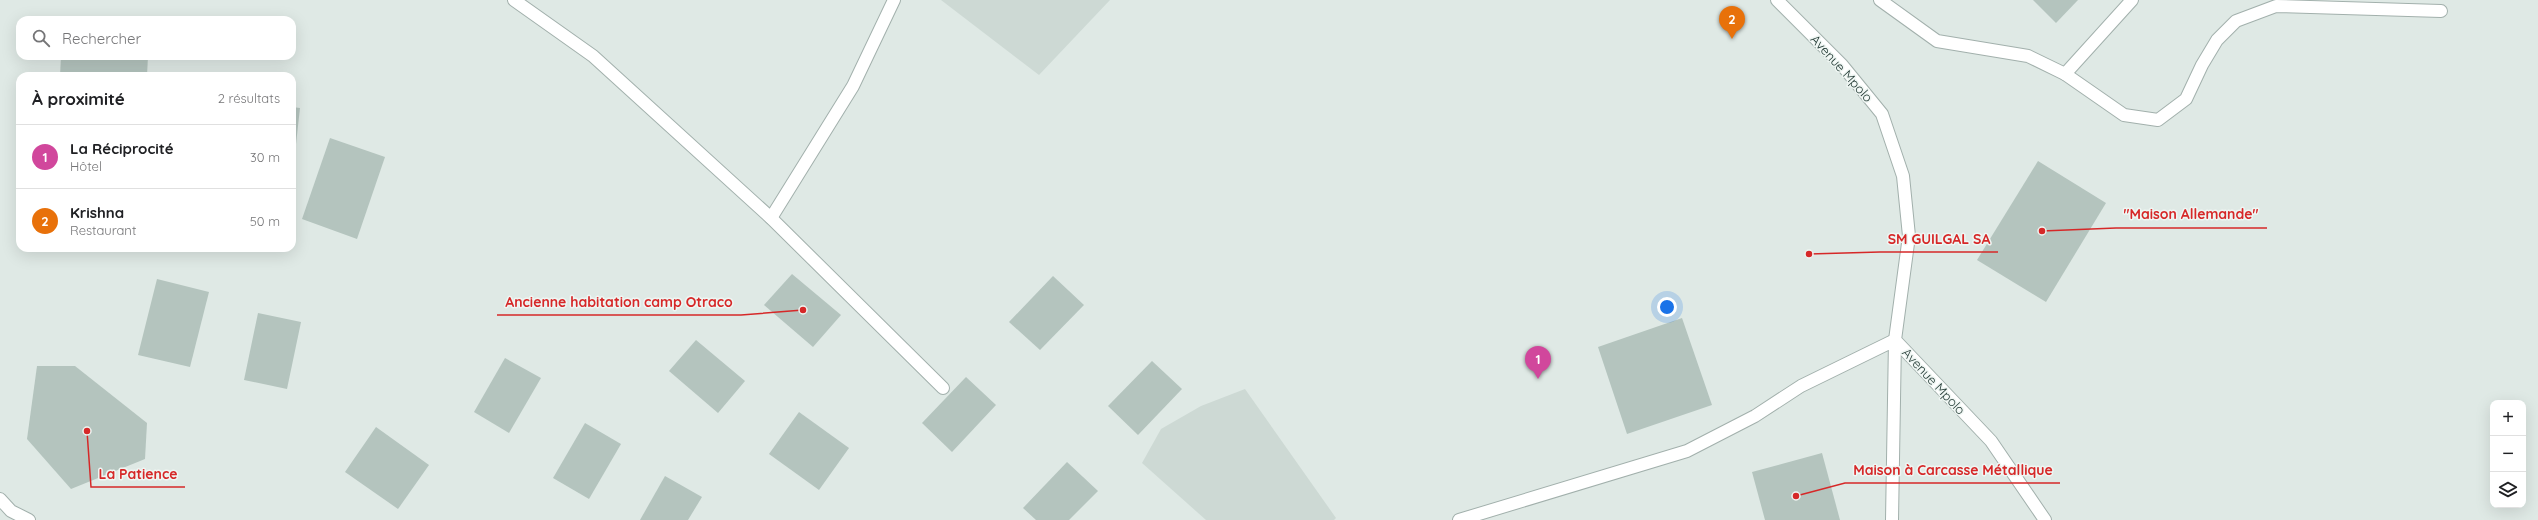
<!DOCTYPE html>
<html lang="fr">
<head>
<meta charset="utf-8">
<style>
	body { margin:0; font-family:Quicksand,sans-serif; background:#f2f2f2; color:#202124 }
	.controls { position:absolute; right:12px; bottom:12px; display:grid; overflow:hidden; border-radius:8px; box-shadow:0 4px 16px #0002 }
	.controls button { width:36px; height:36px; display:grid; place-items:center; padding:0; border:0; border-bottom:1px solid #e0e0e0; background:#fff; color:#202124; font:20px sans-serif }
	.you { position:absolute; left:1667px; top:307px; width:14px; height:14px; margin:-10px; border:3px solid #fff; border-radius:50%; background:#1a73e8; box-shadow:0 0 0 6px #1a73e833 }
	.badge { display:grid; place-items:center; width:26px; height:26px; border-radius:50%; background:#b45309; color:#fff; font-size:13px; font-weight:700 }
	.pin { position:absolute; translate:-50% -33px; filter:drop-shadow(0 1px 2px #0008) }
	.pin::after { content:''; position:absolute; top:21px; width:14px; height:12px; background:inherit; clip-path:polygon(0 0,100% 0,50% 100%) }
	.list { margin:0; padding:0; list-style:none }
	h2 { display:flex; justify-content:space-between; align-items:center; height:52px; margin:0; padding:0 16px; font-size:17px }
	h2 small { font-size:13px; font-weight:400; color:#757577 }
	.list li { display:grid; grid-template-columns:26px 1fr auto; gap:12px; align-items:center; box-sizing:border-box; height:64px; padding:0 16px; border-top:1px solid #e0e0e0 }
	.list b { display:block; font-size:15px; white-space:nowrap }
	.list p { margin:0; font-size:13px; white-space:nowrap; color:#757577 }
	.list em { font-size:13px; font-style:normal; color:#757577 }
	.icon { flex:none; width:22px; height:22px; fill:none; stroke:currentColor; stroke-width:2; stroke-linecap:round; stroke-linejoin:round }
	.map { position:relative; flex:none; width:2538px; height:520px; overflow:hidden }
	.search { position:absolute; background:#fff; box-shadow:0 4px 16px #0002; left:16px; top:16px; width:280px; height:44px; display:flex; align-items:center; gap:10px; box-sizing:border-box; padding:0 14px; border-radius:12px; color:#757577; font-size:15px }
	.panel { position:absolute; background:#fff; box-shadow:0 4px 16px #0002; left:16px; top:72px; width:280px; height:180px; border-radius:12px }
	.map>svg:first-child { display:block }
	.built { fill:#cdd9d4 }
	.building { fill:#b4c4be }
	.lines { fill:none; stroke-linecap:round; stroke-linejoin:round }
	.minor-casing { stroke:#a2b0ac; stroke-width:14 }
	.minor { stroke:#fff; stroke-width:12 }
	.labels { text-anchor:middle; stroke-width:3; stroke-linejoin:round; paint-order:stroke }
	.street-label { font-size:13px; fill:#213833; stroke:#eff6f3 }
	.leader { fill:none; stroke:#d62828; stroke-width:1.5 }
	.callout-dot { fill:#d62828; stroke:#eff6f3; stroke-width:1.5 }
	.callout-label { font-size:14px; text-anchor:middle; font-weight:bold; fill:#d62828; stroke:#eff6f3; stroke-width:3; stroke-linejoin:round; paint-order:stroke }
</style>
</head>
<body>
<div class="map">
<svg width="2538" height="520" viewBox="0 0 2538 520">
	<rect width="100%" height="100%" fill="#dfe9e5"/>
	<!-- built -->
	<g class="built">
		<polygon points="941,0 1110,0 1039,75"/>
		<polygon points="1245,389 1336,518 1334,520 1206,520 1142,463 1161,429 1201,406"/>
	</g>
	<!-- building -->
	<g class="building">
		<polygon points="2033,0 2078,0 2056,23"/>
		<polygon points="61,56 148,56 147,76 60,76"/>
		<polygon points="292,107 300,108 293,171 292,171"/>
		<polygon points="330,138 385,157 357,239 302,219"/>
		<polygon points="2038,161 2106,203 2046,302 1977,260"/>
		<polygon points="792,274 841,315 813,347 764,305"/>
		<polygon points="1053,276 1084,305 1040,350 1009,322"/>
		<polygon points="157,279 209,292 190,367 138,355"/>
		<polygon points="258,313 301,322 287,389 244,380"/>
		<polygon points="1682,318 1712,405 1627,434 1598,347"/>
		<polygon points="696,340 745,381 718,413 669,371"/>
		<polygon points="505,358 541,378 509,433 474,412"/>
		<polygon points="1152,361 1182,389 1138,435 1108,406"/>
		<polygon points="37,366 75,366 147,423 145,459 71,489 27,439"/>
		<polygon points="966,377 996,405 952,452 922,423"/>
		<polygon points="799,412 849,448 819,490 769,454"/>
		<polygon points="585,423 621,444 589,499 553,478"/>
		<polygon points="376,427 429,465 398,509 345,472"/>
		<polygon points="1822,453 1840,520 1765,520 1752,472"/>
		<polygon points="1067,462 1098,491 1069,520 1036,520 1023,508"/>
		<polygon points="665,476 702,497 688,520 640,520"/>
	</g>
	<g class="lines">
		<defs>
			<g id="minor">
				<polyline points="514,0 593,56 771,218 943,388"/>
				<polyline points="1777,0 1842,65 1882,114 1903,176 1909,236 1895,340 1991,441 2045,520"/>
				<polyline points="1880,0 1937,41 2028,56 2065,74 2132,0"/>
				<polyline points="2065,74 2124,115 2158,120 2186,99 2202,65 2217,40 2236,21 2276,6 2441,11"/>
				<polyline points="771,218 853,86 894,0"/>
				<polyline points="0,499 11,511 29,520"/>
				<polyline points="1459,520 1687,451 1755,416 1801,386 1895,340 1892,520"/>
			</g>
		</defs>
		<!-- minor casing -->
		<use href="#minor" class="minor-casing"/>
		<!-- minor -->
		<use href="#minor" class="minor"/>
	</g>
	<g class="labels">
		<!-- street labels -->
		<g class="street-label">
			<text transform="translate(1842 68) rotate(48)" y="5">Avenue Mpolo</text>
			<text transform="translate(1934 381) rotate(47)" y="5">Avenue Mpolo</text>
		</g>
	</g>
	<!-- callouts -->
	<path class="leader" d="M2042 231L2116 228H2267M1809 254L1880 252H1998M803 310L741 315H497M1796 496L1845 483H2060M87 431L91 487H185"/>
	<g class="callout-dot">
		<circle cx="2042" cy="231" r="4"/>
		<circle cx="1809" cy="254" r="4"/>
		<circle cx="803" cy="310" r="4"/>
		<circle cx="1796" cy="496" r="4"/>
		<circle cx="87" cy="431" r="4"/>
	</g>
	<g class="callout-label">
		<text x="2191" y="219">"Maison Allemande"</text>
		<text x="1939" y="244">SM GUILGAL SA</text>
		<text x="619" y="307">Ancienne habitation camp Otraco</text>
		<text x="1953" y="475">Maison à Carcasse Métallique</text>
		<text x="138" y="479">La Patience</text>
	</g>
</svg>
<div class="controls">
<button>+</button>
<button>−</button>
<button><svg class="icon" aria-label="layers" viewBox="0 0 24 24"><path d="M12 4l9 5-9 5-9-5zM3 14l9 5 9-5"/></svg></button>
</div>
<div class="you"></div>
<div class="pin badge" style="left:1538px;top:379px;background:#d1479c">1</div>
<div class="pin badge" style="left:1732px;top:39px;background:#e8710a">2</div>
<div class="search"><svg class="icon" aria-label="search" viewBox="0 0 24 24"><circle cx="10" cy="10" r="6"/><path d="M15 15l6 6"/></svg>Rechercher</div>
<section class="panel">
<h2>À proximité<small>2 résultats</small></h2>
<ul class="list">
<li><span class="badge" style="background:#d1479c">1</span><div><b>La Réciprocité</b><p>Hôtel</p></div><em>30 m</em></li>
<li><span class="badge" style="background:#e8710a">2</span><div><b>Krishna</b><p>Restaurant</p></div><em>50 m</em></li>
</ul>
</section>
</div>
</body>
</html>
